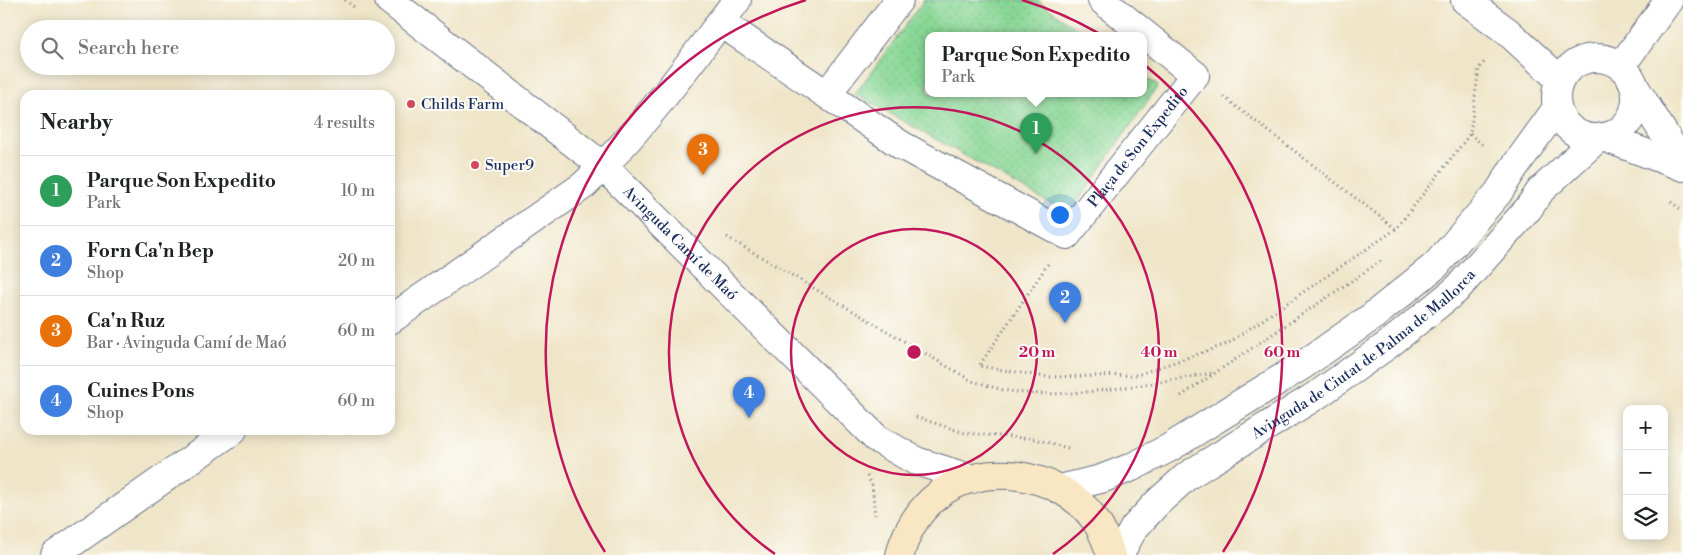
<!DOCTYPE html>
<html lang="en">
<head>
<meta charset="utf-8">
<style>
	body { margin:0; font-family:"Libre Bodoni",serif; background:#f2f2f2; color:#202124 }
	.controls { position:absolute; right:15px; bottom:15px; display:grid; overflow:hidden; border-radius:10px; box-shadow:0 2px 12px #0003 }
	.controls button { width:45px; height:45px; display:grid; place-items:center; padding:0; border:0; border-bottom:1px solid #e0e0e0; background:#fff; color:#202124; font:25px sans-serif }
	.you { position:absolute; left:1059px; top:214px; width:18px; height:18px; margin:-12px; border:4px solid #fff; border-radius:50%; background:#1a73e8; box-shadow:0 0 0 8px #1a73e833 }
	.badge { display:grid; place-items:center; width:32px; height:32px; border-radius:50%; background:#db2777; color:#fff; font-size:16px; font-weight:700 }
	.pin { position:absolute; translate:-50% -41px; filter:drop-shadow(0 1px 2px #0008) }
	.pin::after { content:''; position:absolute; top:26px; width:18px; height:15px; background:inherit; clip-path:polygon(0 0,100% 0,50% 100%) }
	.popup { position:absolute; left:925px; top:32px; width:222px; height:65px; box-sizing:border-box; display:grid; place-content:center; border-radius:10px; background:#fff; filter:drop-shadow(0 1px 4px #0005); font-size:16px; white-space:nowrap; color:#757577 }
	.popup b { font-size:19px; color:#202124 }
	.popup::after { content:''; position:absolute; left:50%; top:100%; margin-left:-10px; border:10px solid transparent; border-top-color:#fff }
	.list { margin:0; padding:0; list-style:none }
	h2 { display:flex; justify-content:space-between; align-items:center; height:65px; margin:0; padding:0 20px; font-size:21px }
	h2 small { font-size:16px; font-weight:400; color:#757577 }
	.list li { display:grid; grid-template-columns:32px 1fr auto; gap:15px; align-items:center; box-sizing:border-box; height:70px; padding:0 20px; border-top:1px solid #e0e0e0 }
	.list b { display:block; font-size:19px; white-space:nowrap }
	.list p { margin:0; font-size:16px; white-space:nowrap; color:#757577 }
	.list em { font-size:16px; font-style:normal; color:#757577 }
	.icon { flex:none; width:28px; height:28px; fill:none; stroke:currentColor; stroke-width:2; stroke-linecap:round; stroke-linejoin:round }
	.map { position:relative; flex:none; width:1683px; height:555px; overflow:hidden }
	.search { position:absolute; background:#fff; box-shadow:0 2px 12px #0003; left:20px; top:20px; width:375px; height:55px; display:flex; align-items:center; gap:12px; box-sizing:border-box; padding:0 18px; border-radius:28px; color:#757577; font-size:19px }
	.panel { position:absolute; background:#fff; box-shadow:0 2px 12px #0003; left:20px; top:90px; width:375px; height:345px; border-radius:15px }
	.map>svg:first-child { display:block }
	.park { fill:url(#park-dots); stroke:#52837a }
	.lines { fill:none; stroke-linecap:round; stroke-linejoin:round }
	.pedestrian-casing { stroke:#656f83; stroke-width:30 }
	.minor-casing { stroke:#656f83; stroke-width:30 }
	.tertiary-casing { stroke:#656f83; stroke-width:30 }
	.secondary-casing { stroke:#656f83; stroke-width:30 }
	.path { stroke:#656f83; stroke-width:3; stroke-dasharray:1 4; stroke-linecap:butt }
	.pedestrian { stroke:#fff; stroke-width:28 }
	.minor { stroke:#fff; stroke-width:28 }
	.tertiary { stroke:#fff; stroke-width:28 }
	.secondary { stroke:#f9e7c3; stroke-width:28 }
	.ring { fill:none; stroke:#c2185b; stroke-width:2.5 }
	.poi-dot { fill:#d1495b; stroke:#fdfcf7; stroke-width:2 }
	.labels { text-anchor:middle; stroke-width:4; stroke-linejoin:round; paint-order:stroke }
	.poi-label { font-size:15px; fill:#1b2f5e; stroke:#fdfcf7; text-anchor:start }
	.street-label { font-size:15px; fill:#1b2f5e; stroke:#fdfcf7 }
	.centre { fill:#c2185b; stroke:#fdfcf7; stroke-width:2.5 }
	.ring-label { font-size:15px; text-anchor:middle; font-weight:bold; fill:#c2185b; stroke:#fdfcf7; stroke-width:4; stroke-linejoin:round; paint-order:stroke }
</style>
</head>
<body>
<div class="map">
<svg width="1683" height="555" viewBox="0 0 1683 555">
	<defs>
		<pattern id="park-dots" width="8" height="8" patternUnits="userSpaceOnUse" patternTransform="scale(1.25)"><rect width="8" height="8" fill="#89d796"/><path d="M2 2h.1M6 6h.1" fill="none" stroke="#76b984" stroke-width="1.8" stroke-linecap="round"/></pattern>
	</defs>
	<rect width="100%" height="100%" fill="#fdfcf7"/>
	<filter id="ink" filterUnits="userSpaceOnUse"><feTurbulence type="fractalNoise" baseFrequency=".02" numOctaves="2"/><feDisplacementMap in="SourceGraphic" scale="10" xChannelSelector="R" yChannelSelector="G"/><feConvolveMatrix kernelMatrix="1 2 1 2 8 2 1 2 1" color-interpolation-filters="sRGB"/></filter>
	<filter id="wash" filterUnits="userSpaceOnUse"><feTurbulence type="fractalNoise" baseFrequency=".0096" numOctaves="4" result="noise"/><feDisplacementMap in="SourceGraphic" scale="20" xChannelSelector="R" yChannelSelector="G"/><feGaussianBlur stdDeviation="1.12" result="paint"/><feColorMatrix in="noise" values="0 0 0 0 0 0 0 0 0 0 0 0 0 0 0 0 0 1.4 0 .05"/><feComposite in="paint" operator="in"/></filter>
	<g filter="url(#wash)">
		<rect width="100%" height="100%" fill="#efe5c8"/>
		<!-- park -->
		<polygon class="park" points="924,0 1037,0 1086,35 928,35 928,93 1144,93 1144,76 1158,86 1069,214 855,94"/>
	</g>
	<g filter="url(#ink)">
		<g class="lines">
			<defs>
				<g id="pedestrian">
					<path id="s1" d="M901 145 1067 235 1195 75"/>
				</g>
				<g id="minor">
					<polyline points="1102,0 1195,75"/>
					<polyline points="720,22 901,145"/>
					<polyline points="1621,66 1669,0"/>
					<polyline points="1636,89 1683,164"/>
					<polyline points="827,94 899,0"/>
					<polyline points="1603,137 1683,167"/>
					<path d="M390 320 584 185C642 130 689 64 737 0"/>
					<polyline points="55,555 233,430"/>
				</g>
				<g id="tertiary">
					<path id="s2" d="M389 0 603 166 876 438 916 461 972 479"/>
					<polyline points="1465,0 1508,32 1560,80"/>
					<circle cx="1596" cy="98" r="40"/>
					<polyline points="1059,489 1101,479 1132,467 1169,448 1303,365 1373,316 1436,265 1498,193 1513,169 1557,108"/>
					<path id="s3" d="M1119 555 1134 528 1157 503 1187 476 1320 393 1389 344 1456 290 1528 209 1541 190 1598 138"/>
				</g>
				<path id="secondary" d="M900 555C905 534 916 515 932 500 977 458 1061 471 1095 520 1103 531 1107 543 1111 555"/>
			</defs>
			<!-- pedestrian casing -->
			<use href="#pedestrian" class="pedestrian-casing"/>
			<!-- minor casing -->
			<use href="#minor" class="minor-casing"/>
			<!-- tertiary casing -->
			<use href="#tertiary" class="tertiary-casing"/>
			<!-- secondary casing -->
			<use href="#secondary" class="secondary-casing"/>
			<!-- path -->
			<g class="path">
				<polyline points="345,0 354,7"/>
				<polyline points="1224,97 1396,229"/>
				<polyline points="1470,134 1485,147"/>
				<polyline points="1671,202 1683,211"/>
				<path d="M727 237 972 381C984 384 997 389 1009 391 1071 401 1152 382 1214 373"/>
				<polyline points="1048,264 979,366 1047,377 1137,375 1227,344 1396,229 1470,134 1479,68 1486,60"/>
				<polyline points="1181,396 1381,261"/>
				<polyline points="916,417 965,433 1035,439 1068,448"/>
				<polyline points="867,476 872,484 875,515"/>
			</g>
			<!-- pedestrian -->
			<use href="#pedestrian" class="pedestrian"/>
			<!-- minor -->
			<use href="#minor" class="minor"/>
			<!-- tertiary -->
			<use href="#tertiary" class="tertiary"/>
			<!-- secondary -->
			<use href="#secondary" class="secondary"/>
		</g>
	</g>
	<!-- distance rings -->
	<g class="ring">
		<circle cx="914" cy="352" r="123"/>
		<path d="M775 554A245 245 0 1 1 1053 554"/>
		<path d="M605 552A368 368 0 0 1 806 0M1022 0A368 368 0 0 1 1223 552"/>
	</g>
	<!-- markers -->
	<g class="poi-dot">
		<circle cx="411" cy="104" r="5"/>
		<circle cx="475" cy="165" r="5"/>
	</g>
	<g class="labels">
		<!-- poi labels -->
		<g class="poi-label">
			<text x="421" y="109">Childs Farm</text>
			<text x="485" y="170">Super9</text>
		</g>
		<!-- street labels -->
		<g class="street-label">
			<text dy="5" stroke="none"><textPath href="#s1" startOffset="302">Plaça de Son Expedito</textPath></text>
			<text dy="5" stroke="none"><textPath href="#s2" startOffset="380">Avinguda Camí de Maó</textPath></text>
			<text dy="5" stroke="none"><textPath href="#s3" startOffset="320">Avinguda de Ciutat de Palma de Mallorca</textPath></text>
		</g>
	</g>
	<circle cx="914" cy="352" r="8" class="centre"/>
	<g class="ring-label">
		<text x="1037" y="357">20 m</text>
		<text x="1159" y="357">40 m</text>
		<text x="1282" y="357">60 m</text>
	</g>
</svg>
<div class="controls">
<button>+</button>
<button>−</button>
<button><svg class="icon" aria-label="layers" viewBox="0 0 24 24"><path d="M12 4l9 5-9 5-9-5zM3 14l9 5 9-5"/></svg></button>
</div>
<div class="you"></div>
<div class="pin badge" style="left:1036px;top:154px;background:#2e9e5b">1</div>
<div class="popup"><b>Parque Son Expedito</b>Park</div>
<div class="pin badge" style="left:1065px;top:323px;background:#3f7fe0">2</div>
<div class="pin badge" style="left:703px;top:175px;background:#e8710a">3</div>
<div class="pin badge" style="left:749px;top:418px;background:#3f7fe0">4</div>
<div class="search"><svg class="icon" aria-label="search" viewBox="0 0 24 24"><circle cx="10" cy="10" r="6"/><path d="M15 15l6 6"/></svg>Search here</div>
<section class="panel">
<h2>Nearby<small>4 results</small></h2>
<ul class="list">
<li><span class="badge" style="background:#2e9e5b">1</span><div><b>Parque Son Expedito</b><p>Park</p></div><em>10 m</em></li>
<li><span class="badge" style="background:#3f7fe0">2</span><div><b>Forn Ca'n Bep</b><p>Shop</p></div><em>20 m</em></li>
<li><span class="badge" style="background:#e8710a">3</span><div><b>Ca'n Ruz</b><p>Bar · Avinguda Camí de Maó</p></div><em>60 m</em></li>
<li><span class="badge" style="background:#3f7fe0">4</span><div><b>Cuines Pons</b><p>Shop</p></div><em>60 m</em></li>
</ul>
</section>
</div>
</body>
</html>
